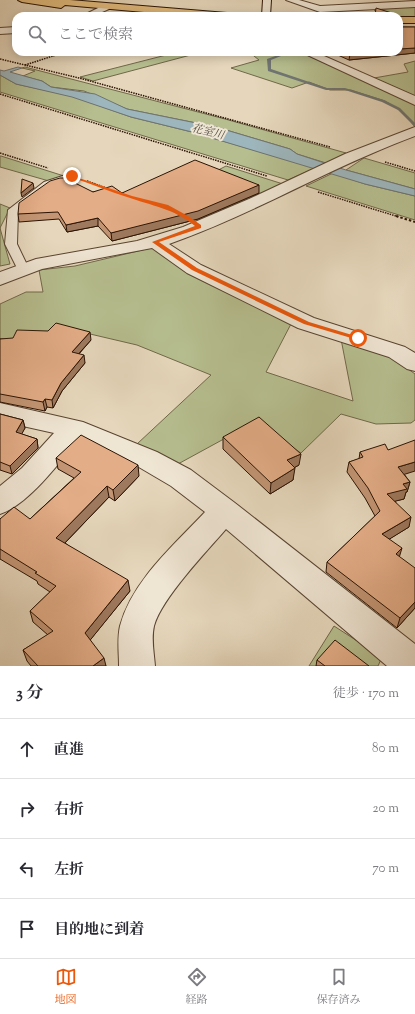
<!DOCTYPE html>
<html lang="ja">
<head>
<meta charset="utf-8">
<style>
	body { margin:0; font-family:"Sorts Mill Goudy","Noto Serif JP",serif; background:#f2f2f3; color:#2b2b33 }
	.stop { position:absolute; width:12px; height:12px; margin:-9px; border:3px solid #ea580c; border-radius:50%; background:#fff }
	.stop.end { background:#ea580c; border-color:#fff; box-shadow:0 1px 4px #0008 }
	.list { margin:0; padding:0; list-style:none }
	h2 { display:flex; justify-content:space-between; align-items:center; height:52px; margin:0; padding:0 16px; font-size:17px }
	h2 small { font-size:13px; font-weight:400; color:#7c7c81 }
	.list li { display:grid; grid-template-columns:26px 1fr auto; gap:12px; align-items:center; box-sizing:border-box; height:60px; padding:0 16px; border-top:1px solid #e1e1e2 }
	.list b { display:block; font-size:15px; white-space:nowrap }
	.list em { font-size:13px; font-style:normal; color:#7c7c81 }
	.icon { flex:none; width:22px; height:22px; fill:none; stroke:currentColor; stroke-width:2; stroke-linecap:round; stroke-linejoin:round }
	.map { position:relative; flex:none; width:415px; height:666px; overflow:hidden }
	.search { position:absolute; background:#fff; box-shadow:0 2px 10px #0003; left:12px; right:12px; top:12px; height:44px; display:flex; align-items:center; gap:10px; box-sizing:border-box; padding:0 14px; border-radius:12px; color:#7c7c81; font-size:15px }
	.sheet { height:292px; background:#fff }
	nav { display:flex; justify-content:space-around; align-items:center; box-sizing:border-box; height:56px; border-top:1px solid #e1e1e2; background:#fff; font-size:11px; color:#7c7c81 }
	nav a { display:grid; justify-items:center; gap:2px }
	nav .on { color:#ea580c }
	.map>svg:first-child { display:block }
	.green { fill:#b6be8f; stroke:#706849 }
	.water { fill:#9db6bd; stroke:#6f7573 }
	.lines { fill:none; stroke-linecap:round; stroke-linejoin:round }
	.stream { fill:#6f7573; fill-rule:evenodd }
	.lane-casing { stroke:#594431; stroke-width:2 }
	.street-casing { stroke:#594431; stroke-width:2 }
	.secondary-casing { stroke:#2a1303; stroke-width:2 }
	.highway-casing { stroke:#2a1303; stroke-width:2 }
	.path-far2 { stroke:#2a1303; stroke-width:1; stroke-dasharray:1.5 1; stroke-linecap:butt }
	.path-far1 { stroke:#2a1303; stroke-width:1.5; stroke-dasharray:1.5 1; stroke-linecap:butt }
	.path { stroke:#2a1303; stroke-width:2; stroke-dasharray:2.5 2; stroke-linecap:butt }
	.lane { fill:#efe5d3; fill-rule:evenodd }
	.street { fill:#efe5d3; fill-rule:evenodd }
	.secondary { fill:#efe5d3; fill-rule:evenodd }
	.highway { fill:#e3bc7e; fill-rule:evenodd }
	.wall { fill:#c39574; stroke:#2a1303 }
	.shaded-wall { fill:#9f795e; stroke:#2a1303 }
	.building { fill:#e3ad87; stroke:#2a1303 }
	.route { fill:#ea580c }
	.labels { text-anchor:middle; stroke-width:4; stroke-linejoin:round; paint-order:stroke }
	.far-water-label { font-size:11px; font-style:italic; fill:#524c44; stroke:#efe5d3 }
</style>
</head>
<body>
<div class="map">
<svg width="415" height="666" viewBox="0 0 415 666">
	<rect width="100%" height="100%" fill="#e6d7bc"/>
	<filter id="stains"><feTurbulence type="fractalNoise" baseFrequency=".005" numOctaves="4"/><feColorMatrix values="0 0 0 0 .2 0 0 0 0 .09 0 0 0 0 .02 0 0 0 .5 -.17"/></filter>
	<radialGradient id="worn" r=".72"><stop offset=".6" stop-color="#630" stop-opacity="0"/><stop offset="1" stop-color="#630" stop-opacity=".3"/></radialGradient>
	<!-- green -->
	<g class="green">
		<polygon points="415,6 415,17 399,17 374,10"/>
		<polygon points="178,52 202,52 93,81 80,77"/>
		<polygon points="249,52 300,52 415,104 415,127 403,112 385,101 351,90 330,90 309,82 292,88 231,68 259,60"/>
		<polygon points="415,61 415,96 374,78 408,72 404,64"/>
		<polygon points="25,67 225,119 346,153 326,163 297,154 290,149 216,127 127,109 84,91 51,87 42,81 23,76 35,71 22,68"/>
		<polygon points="0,75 16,84 72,96 131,117 192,132 315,168 288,180 0,92"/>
		<polygon points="0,156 1,156 64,176 49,181 0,167"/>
		<polygon points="364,158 415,173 415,189 346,170"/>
		<polygon points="226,166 283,184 232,209 171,203 201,179"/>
		<polygon points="333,173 365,184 415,196 415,220 306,186"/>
		<polygon points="0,204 10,208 0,228 10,264 0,266"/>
		<polygon points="155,247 292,322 266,372 353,401 341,339 393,358 415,374 415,420 411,423 376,424 341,414 301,453 255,422 178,464 137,444 211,375 137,345 56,326 0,376 0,304 26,292 43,292 39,270 75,266"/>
		<polygon points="334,626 382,657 378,666 309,666"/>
	</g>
	<!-- water -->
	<polygon class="water" points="18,67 22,68 10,72 42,81 51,87 95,94 127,109 216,127 290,149 297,154 346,170 415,189 415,196 365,184 192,132 131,117 72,97 16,84 0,75 0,70 4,71"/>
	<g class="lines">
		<!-- stream -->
		<polygon class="stream" points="277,52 282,52 286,54 271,60 271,69 327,88 345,88 384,100 400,108 415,123 415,127 398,110 382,102 345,90 326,90 268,71 267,59 281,54"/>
		<defs>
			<polygon id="lane" points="72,173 77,176 75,178 52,186 18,211 17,244 29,269 27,272 19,272 5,244 8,210 44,182"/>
			<g id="street">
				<polygon points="286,0 299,0 320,6 415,1 415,7 320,12"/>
				<polygon points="106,4 110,7 109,9 93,16 82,16"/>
				<polygon points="16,27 16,33 0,34 0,28"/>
				<polygon points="301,52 315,52 415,96 415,105"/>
				<path d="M415 127V136C331 167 254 214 169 244L201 265 314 318 405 347 415 353V371L407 369 389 357 298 328 187 273 152 248 42 269 0 285V272L36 259 137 241 183 227 249 199 345 154Z"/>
				<path d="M0 403 83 422 157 452 191 470 235 503 415 644V666H387L226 529C207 551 161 599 154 626 151 639 154 653 155 666H119C119 653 117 639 120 626 132 581 174 545 205 512L171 486 137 466 78 440C59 463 28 505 0 514V486L22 468 54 433 0 421Z"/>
			</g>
			<polygon id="secondary" points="263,0 271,0 270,16 262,16"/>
			<g id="highway">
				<polygon points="18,0 70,0 227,13 231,16 189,16 65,5 61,8 22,2"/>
				<rect x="399" y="17" width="16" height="6"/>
			</g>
		</defs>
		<!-- lane casing -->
		<use href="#lane" class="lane-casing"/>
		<!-- street casing -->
		<use href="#street" class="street-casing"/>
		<!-- secondary casing -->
		<use href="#secondary" class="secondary-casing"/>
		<!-- highway casing -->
		<use href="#highway" class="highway-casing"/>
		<!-- path-far2 -->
		<polyline class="path-far2" points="53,56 66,52 75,52"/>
		<!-- path-far1 -->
		<g class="path-far1">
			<polyline points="0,59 79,78 330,147"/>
			<polyline points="25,65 56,55"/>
			<polyline points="0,94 267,176"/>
			<polyline points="0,153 48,168"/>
			<polyline points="385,162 415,171"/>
			<polyline points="87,181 109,189"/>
			<polyline points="318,192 399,217"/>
		</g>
		<!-- path -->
		<polyline class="path" points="396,216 415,222"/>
		<!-- lane -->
		<use href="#lane" class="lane"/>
		<!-- street -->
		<use href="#street" class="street"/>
		<!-- secondary -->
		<use href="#secondary" class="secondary"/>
		<!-- highway -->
		<use href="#highway" class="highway"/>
	</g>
	<!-- wall -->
	<g class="wall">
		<polygon points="400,27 415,27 415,53 349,60 331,52 399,52"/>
		<polygon points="93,192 122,193 259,193 198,219 112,241 98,226 67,232 59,219 19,222 18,214"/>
		<polygon points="0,339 91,340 79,354 85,363 62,391 53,408 47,407 45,411 0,402"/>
		<polygon points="0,414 23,420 25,428 21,434 37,439 38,448 12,474 0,470"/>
		<polygon points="223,437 299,465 294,468 293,480 270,494 223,449"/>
		<polygon points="360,452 404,474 410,482 407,492 406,492 404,499 395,501 409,527 389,539 399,557 415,608 397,628 326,572 327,562 375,516 365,498 347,472 349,462 359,459"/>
		<polygon points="56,458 139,476 115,501 109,497 65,543 130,591 90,640 106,666 31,666 27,661 23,650 48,635 33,622 30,611 50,592 38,584 37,581 0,559 0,519 30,519 74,478 58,469"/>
		<polygon points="317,660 369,666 316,666"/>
	</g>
	<!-- shaded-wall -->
	<g class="shaded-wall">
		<polygon points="415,48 415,53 349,60 350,54 371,52 399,52 399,49"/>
		<polygon points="33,183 34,188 22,197 21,193"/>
		<polygon points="259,185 259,193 198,219 112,241 111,233"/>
		<polygon points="98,218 98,226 67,232 66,225"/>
		<polygon points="90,332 91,340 73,360 72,352"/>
		<polygon points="84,355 85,363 62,391 53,408 52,400 61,383"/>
		<polygon points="45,399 47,407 45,411 43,402"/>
		<polygon points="23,420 25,428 18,441 16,432"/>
		<polygon points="37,439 38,448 12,474 10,466"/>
		<polygon points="301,454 299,465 286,472 287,460"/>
		<polygon points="415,462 415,471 396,477 398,467"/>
		<polygon points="138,465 139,476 115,501 113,490"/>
		<polygon points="295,468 293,480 270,494 271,483"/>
		<polygon points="410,482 407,492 406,492 404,499 384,504 387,494 403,484"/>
		<polygon points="107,486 109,497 59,549 56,538"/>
		<polygon points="411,517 409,527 380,545 382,534"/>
		<polygon points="402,548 399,558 396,554"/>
		<polygon points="128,580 130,591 87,644 85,633"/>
		<polygon points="415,602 415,608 397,628 400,618"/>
		<polygon points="104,658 106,666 93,666"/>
	</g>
	<!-- building -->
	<g class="building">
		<polygon points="376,8 398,15 398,16 375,16"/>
		<polygon points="399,21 400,27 415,27 415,48 399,49"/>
		<polygon points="345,52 371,52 350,54"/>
		<polygon points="195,160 259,185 198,211 111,233 98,218 66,225 58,212 18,214 19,203 50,181 60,178 65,178 93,192 112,186 122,193"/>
		<polygon points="22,179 33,183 21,193"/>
		<polygon points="56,323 90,332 72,352 84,355 61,383 52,400 45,399 43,402 0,394 0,339 13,338 17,330 48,331"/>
		<polygon points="0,414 23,420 16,432 37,439 10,466 0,462"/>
		<polygon points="259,417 301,454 287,460 295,468 271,483 223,437"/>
		<polygon points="81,435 138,465 113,490 107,486 56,538 128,580 85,633 104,658 93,666 38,666 23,650 53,631 30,611 56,586 35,573 37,572 0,549 0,519 14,507 30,519 81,472 56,458"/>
		<polygon points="415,440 415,462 398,467 410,482 403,484 407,489 387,494 411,517 382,534 402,548 396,554 415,568 415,602 400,618 327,562 380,511 368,488 349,462 363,457 360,452 385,444 388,450"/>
		<polygon points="335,640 369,666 325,666 317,660"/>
	</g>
	<!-- route -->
	<path class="route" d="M70 175 132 196 168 205 188 216 201 225V228L159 242 197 268 309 322 362 338 358 340 304 324 192 270 152 242 195 226C173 208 152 206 127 197 108 191 89 183 70 177Z"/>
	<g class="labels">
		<!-- far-water labels -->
		<g class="far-water-label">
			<text transform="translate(208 131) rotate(14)" y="4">花室川</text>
		</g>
	</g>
	<rect width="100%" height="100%" filter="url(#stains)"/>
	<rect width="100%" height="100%" fill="url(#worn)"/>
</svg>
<div class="stop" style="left:358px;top:338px"></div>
<div class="stop end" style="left:72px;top:176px"></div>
<div class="search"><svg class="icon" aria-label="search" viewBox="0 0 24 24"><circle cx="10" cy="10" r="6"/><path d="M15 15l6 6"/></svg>ここで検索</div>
</div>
<section class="sheet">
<h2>3 分<small>徒歩 · 170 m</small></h2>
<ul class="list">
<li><svg class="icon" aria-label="ahead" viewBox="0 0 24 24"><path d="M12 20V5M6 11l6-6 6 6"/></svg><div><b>直進</b></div><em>80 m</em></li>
<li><svg class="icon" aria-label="right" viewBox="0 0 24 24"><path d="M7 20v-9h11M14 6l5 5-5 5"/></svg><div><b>右折</b></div><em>20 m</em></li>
<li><svg class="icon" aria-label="left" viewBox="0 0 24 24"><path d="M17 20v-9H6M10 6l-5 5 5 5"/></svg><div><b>左折</b></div><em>70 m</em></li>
<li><svg class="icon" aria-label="arrive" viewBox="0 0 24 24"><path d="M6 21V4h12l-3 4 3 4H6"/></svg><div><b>目的地に到着</b></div></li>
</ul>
</section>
<nav>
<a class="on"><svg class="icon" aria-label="map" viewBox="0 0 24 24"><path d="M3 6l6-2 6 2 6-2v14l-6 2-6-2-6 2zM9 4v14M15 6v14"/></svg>地図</a>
<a><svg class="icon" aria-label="directions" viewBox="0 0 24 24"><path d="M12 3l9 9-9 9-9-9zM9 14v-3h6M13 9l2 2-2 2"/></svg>経路</a>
<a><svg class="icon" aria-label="saved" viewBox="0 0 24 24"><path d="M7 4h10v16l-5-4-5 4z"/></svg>保存済み</a>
</nav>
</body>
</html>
